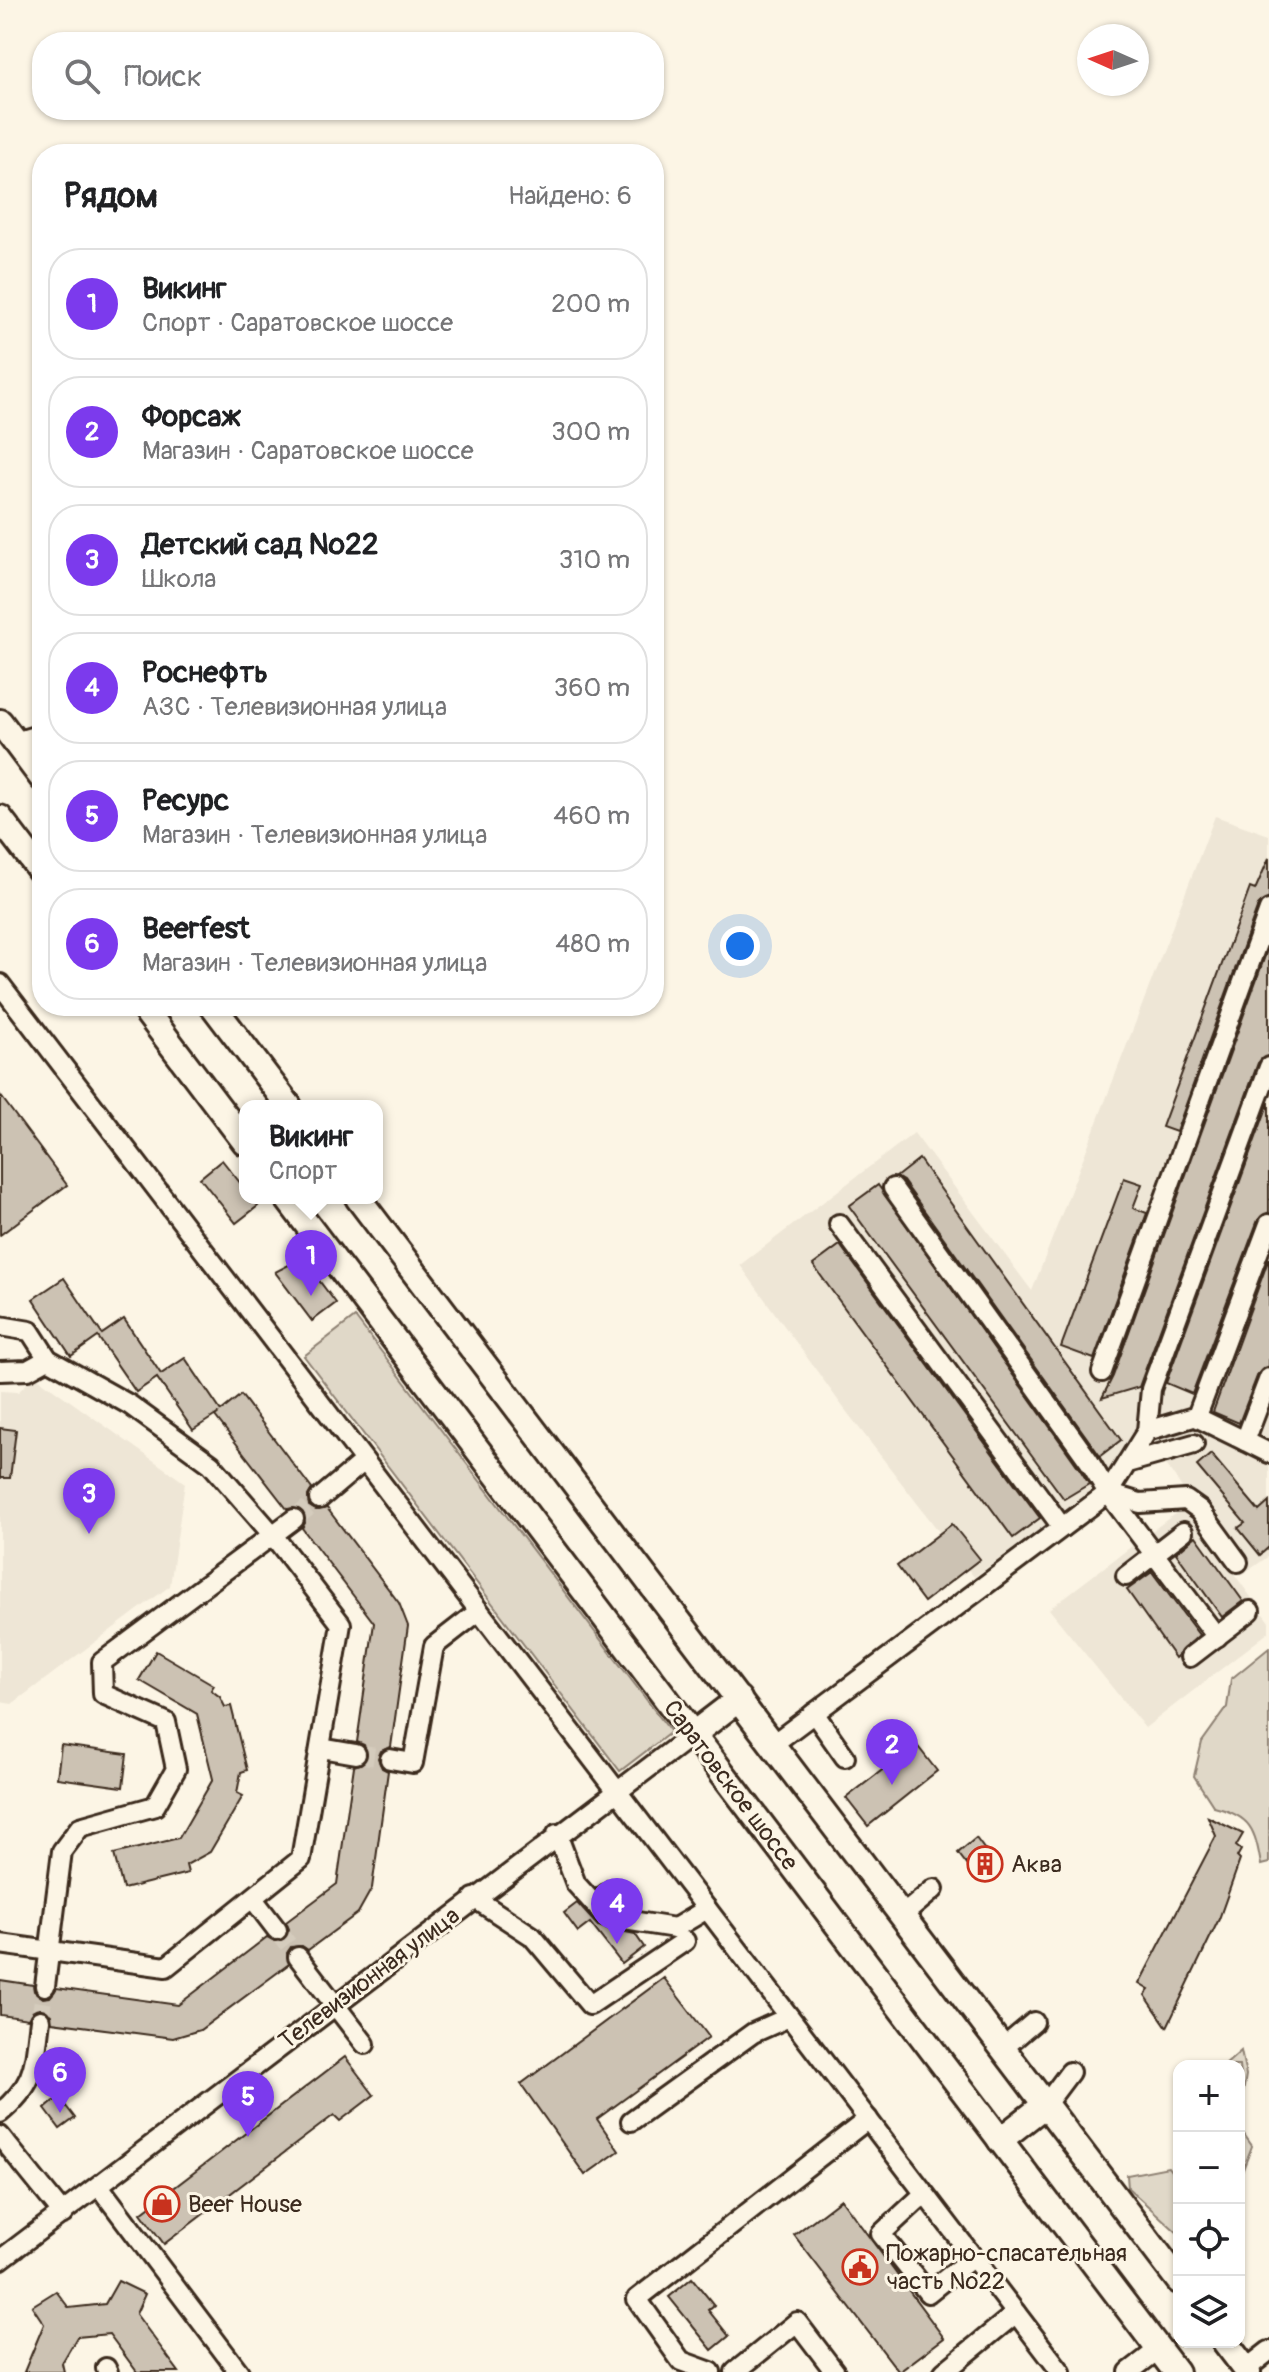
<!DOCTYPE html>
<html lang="ru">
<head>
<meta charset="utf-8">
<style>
	body { margin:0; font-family:Pangolin,sans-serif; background:#f6f6f6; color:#202124 }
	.controls { position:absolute; right:24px; bottom:24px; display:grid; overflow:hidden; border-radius:16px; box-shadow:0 2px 6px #0004 }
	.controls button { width:72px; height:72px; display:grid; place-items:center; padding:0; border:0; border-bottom:2px solid #e0e0e0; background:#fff; color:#202124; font:40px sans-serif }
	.compass { position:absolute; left:1077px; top:24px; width:72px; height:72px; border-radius:50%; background:#fff; box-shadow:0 2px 6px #0004; rotate:273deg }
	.you { position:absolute; left:740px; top:946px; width:28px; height:28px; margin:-20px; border:6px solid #fff; border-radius:50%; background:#1a73e8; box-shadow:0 0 0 12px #1a73e833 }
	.badge { display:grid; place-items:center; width:52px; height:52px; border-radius:50%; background:#7c3aed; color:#fff; font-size:26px; font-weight:700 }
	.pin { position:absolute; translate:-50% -66px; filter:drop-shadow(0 2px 4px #0008) }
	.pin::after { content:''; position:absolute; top:42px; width:28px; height:24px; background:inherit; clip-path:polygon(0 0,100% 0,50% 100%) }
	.popup { position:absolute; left:239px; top:1100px; width:144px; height:104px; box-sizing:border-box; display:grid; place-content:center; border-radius:16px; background:#fff; filter:drop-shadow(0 2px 6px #0005); font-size:26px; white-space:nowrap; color:#757577 }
	.popup b { font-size:30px; color:#202124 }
	.popup::after { content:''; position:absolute; left:50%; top:100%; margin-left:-16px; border:16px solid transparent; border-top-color:#fff }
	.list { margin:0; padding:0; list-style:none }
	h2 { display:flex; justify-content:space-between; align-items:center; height:104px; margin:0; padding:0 32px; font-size:34px }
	h2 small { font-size:26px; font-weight:400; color:#757577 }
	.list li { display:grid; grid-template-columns:52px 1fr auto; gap:24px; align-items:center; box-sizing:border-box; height:112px; margin:0 16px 16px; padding:0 16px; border:2px solid #e0e0e0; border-radius:32px }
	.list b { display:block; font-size:30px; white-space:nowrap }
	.list p { margin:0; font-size:26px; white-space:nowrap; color:#757577 }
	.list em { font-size:26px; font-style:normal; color:#757577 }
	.icon { flex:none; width:44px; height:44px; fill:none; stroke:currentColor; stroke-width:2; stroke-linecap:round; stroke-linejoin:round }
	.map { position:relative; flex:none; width:1269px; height:2372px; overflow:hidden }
	.search { position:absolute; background:#fff; box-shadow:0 2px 6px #0004; left:32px; top:32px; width:632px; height:88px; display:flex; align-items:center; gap:20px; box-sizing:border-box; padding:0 28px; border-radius:32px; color:#757577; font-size:30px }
	.panel { position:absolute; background:#fff; box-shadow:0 2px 6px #0004; left:32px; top:144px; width:632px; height:872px; border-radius:32px }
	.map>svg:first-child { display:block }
	.built { fill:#eee6d6 }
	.green { fill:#e0d8c8; stroke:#8e8173; stroke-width:2 }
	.building { fill:#ccc2b3; stroke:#3b2a1e; stroke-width:2 }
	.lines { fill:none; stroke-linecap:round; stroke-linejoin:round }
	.minor-tunnel { stroke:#d5ccbd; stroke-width:18; stroke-dasharray:18 9; stroke-linecap:butt }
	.minor-casing { stroke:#3b2a1e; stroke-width:24 }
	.major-casing { stroke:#3b2a1e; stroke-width:30 }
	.minor { stroke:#fcf5e5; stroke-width:18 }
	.major { stroke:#fcf5e5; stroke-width:24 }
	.labels { text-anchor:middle; stroke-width:6; stroke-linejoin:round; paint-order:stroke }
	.street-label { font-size:24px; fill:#3b2a1e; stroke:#fcf5e5 }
	.poi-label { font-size:24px; fill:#3b2a1e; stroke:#fcf5e5; text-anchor:start }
</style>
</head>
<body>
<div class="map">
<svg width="1269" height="2372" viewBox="0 0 1269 2372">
	<rect width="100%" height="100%" fill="#fcf5e5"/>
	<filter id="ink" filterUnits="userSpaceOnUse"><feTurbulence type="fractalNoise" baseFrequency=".0125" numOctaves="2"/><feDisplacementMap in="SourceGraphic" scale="16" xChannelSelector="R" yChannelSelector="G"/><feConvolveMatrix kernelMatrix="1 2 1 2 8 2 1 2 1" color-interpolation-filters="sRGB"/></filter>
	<g filter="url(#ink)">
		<!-- built -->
		<g class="built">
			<polygon points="1215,816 1269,835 1269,1556 1242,1575 1154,1447 974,1577 843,1407 740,1265 914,1133 1032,1291"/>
			<polygon points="35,1376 185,1483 170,1586 12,1704 0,1702 0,1391 18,1392"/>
			<polygon points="1185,1506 1269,1622 1269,1632 1145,1728 1049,1609"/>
		</g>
		<!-- green -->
		<g class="green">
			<polygon points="355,1317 671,1732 620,1771 304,1356"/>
			<path d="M1269 1648V1863L1261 1865C1255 1829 1251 1816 1214 1807L1194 1776 1202 1742 1227 1707 1231 1679Z"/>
			<polygon points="1241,2051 1246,2075 1242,2099 1239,2066 1224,2066"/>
			<polygon points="1239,2127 1252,2146 1239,2180"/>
			<polygon points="1168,2167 1179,2182 1179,2234 1128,2188 1127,2175"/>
		</g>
		<!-- building -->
		<g class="building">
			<polygon points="1269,858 1269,898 1258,906 1176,1132 1162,1127 1250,888 1255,890"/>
			<polygon points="1269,945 1269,1055 1258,1063 1139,1387 1102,1398 1113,1376"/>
			<polygon points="0,1095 67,1185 0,1235"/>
			<polygon points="1269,1102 1269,1212 1258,1220 1192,1394 1166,1383"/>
			<polygon points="919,1159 1121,1440 1100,1456 903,1181 896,1177"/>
			<polygon points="222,1160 245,1189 245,1198 252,1198 258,1206 236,1223 200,1178"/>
			<polygon points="1124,1178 1142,1184 1133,1208 1147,1213 1094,1359 1061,1347"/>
			<polygon points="878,1185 1079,1468 1089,1484 1064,1499 849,1206"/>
			<polygon points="840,1245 1040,1518 1013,1538 813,1265"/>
			<polygon points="302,1258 336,1303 312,1321 275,1272"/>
			<polygon points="1269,1258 1269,1366 1258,1374 1239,1423 1213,1412"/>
			<polygon points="64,1278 102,1334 124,1319 161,1374 185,1358 221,1411 241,1395 312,1489 308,1496 309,1506 316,1510 327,1508 399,1603 408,1626 391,1747 381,1751 378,1758 382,1768 388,1771 372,1888 358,1913 308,1950 302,1946 291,1947 287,1953 289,1964 200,2030 173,2038 52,2022 51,2015 42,2008 35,2009 28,2019 0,2015 0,1980 33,1985 34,1991 43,1998 50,1997 57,1988 178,2005 267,1937 278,1942 285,1939 289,1929 286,1922 337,1884 354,1766 365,1762 368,1755 364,1745 357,1742 374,1623 302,1528 305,1523 304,1513 298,1508 287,1509 215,1416 219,1413 193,1430 157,1378 136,1392 98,1337 71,1356 33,1299"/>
			<polygon points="0,1428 16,1430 10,1478 0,1478"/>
			<polygon points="1211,1454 1259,1511 1269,1502 1269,1547 1260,1555 1238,1528 1245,1523 1197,1466"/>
			<polygon points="952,1524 980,1559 924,1602 897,1566"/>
			<polygon points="1196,1536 1243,1601 1222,1617 1176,1553"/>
			<polygon points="1152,1572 1199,1635 1175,1658 1127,1590"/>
			<polygon points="156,1651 214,1685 211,1690 220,1697 225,1707 231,1706 247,1770 241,1772 237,1793 243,1796 210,1852 186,1865 188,1873 123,1889 114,1854 179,1838 213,1779 197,1714 139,1680"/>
			<polygon points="916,1744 937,1771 868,1826 846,1798"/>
			<polygon points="61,1745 127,1754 123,1787 57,1778"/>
			<polygon points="1208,1817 1243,1834 1236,1846 1241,1850 1237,1857 1240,1860 1219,1919 1167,2027 1145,1995 1149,1990 1139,1984 1216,1836"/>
			<polygon points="976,1838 996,1865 982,1874 974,1861 968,1866 958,1853"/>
			<polygon points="607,1880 621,1899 613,1906 596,1888"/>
			<polygon points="577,1903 598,1926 635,1934 644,1947 622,1964 590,1923 578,1932 564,1913"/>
			<polygon points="664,1978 709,2037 597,2119 619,2151 585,2175 521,2084"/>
			<polygon points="345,2057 374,2095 340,2121 334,2115 164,2244 141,2213"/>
			<polygon points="59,2097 75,2118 60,2129 45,2109"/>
			<polygon points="841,2199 944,2338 899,2372 794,2235"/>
			<polygon points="692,2278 714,2305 708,2310 729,2336 712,2350 669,2297"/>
			<polygon points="118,2281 145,2294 136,2314 179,2372 137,2372 109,2334 77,2337 62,2363 64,2372 24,2372 44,2324 32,2306 56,2291 69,2308 105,2304"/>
		</g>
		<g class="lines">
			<!-- minor-tunnel -->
			<g class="minor-tunnel">
				<polyline points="294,1519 319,1499"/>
				<polyline points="356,1754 390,1759"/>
				<polyline points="277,1930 298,1957"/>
				<polyline points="40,2020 45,1986"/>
			</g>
			<defs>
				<g id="minor">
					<polyline points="15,742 42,734"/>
					<polyline points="0,984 1061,2372"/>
					<polyline points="893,1188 1089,1461 1108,1493 1140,1503 1186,1500 1200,1510 1238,1562"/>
					<polyline points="839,1224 1062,1527"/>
					<polyline points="0,1326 30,1331 48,1359 130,1405 211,1464 272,1534 341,1624 301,1859 166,1967 0,1944"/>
					<polyline points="0,1371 28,1370 48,1359"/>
					<polyline points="1102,1372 1269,910"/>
					<polyline points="1196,1417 1245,1441 1269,1378"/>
					<polyline points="1147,1431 1197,1416 1269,1224"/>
					<polyline points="1245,1441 1269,1453"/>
					<polyline points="1127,1463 1147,1431 1151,1389 1269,1067"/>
					<polyline points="1108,1493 1127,1463 1194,1444"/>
					<polyline points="319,1499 364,1461"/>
					<polyline points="1126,1576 1183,1532"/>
					<polyline points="1190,1657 1250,1611"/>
					<polyline points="814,1713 845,1757"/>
					<polyline points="773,1744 1108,1493 1217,1637"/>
					<polyline points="321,1748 356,1754"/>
					<polyline points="390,1759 413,1763 434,1646 479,1611"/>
					<polyline points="557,1834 576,1884 606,1917 675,1928 707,1909"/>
					<polyline points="474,1898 532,1936 590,2005 685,1941"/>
					<polyline points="254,1900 277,1930"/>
					<polyline points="903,1915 934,1889"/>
					<polyline points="298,1957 365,2044"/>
					<polyline points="45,1986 62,1851 80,1827 155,1806 176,1769 166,1722 103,1694 102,1662 294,1519"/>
					<polyline points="1003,2048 1034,2022"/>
					<polyline points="1046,2104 1070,2072"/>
					<path d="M0 2113C37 2082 34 2066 40 2020"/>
					<polyline points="631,2121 753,2033 789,2017"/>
					<polyline points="0,2136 63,2214"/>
					<polyline points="99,2186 239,2372"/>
					<polyline points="924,2194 881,2234 928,2293 973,2257"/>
					<polyline points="0,2260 692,1735"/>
					<polyline points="106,2368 108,2372"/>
					<polyline points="1246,2369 1269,2351"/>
					<polyline points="711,2372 681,2361 637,2299 868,2119"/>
					<polyline points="735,2372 797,2322 835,2372"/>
					<polyline points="944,2372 1016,2313"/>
					<polyline points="1129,2372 1159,2349"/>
				</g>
				<g id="major">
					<polyline points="0,722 42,778"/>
					<polyline points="0,818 42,873"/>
					<polyline points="142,1006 245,1142"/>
					<polyline points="213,1006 289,1106"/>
					<polyline points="287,1198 1176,2372"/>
					<polyline points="358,1198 1179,2281"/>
					<polyline points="692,1735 739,1699"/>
					<polyline points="1000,2140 1046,2104"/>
					<polyline points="1225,2342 1248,2372"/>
				</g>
			</defs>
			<!-- minor casing -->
			<use href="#minor" class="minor-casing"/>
			<!-- major casing -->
			<use href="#major" class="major-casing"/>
			<!-- minor -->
			<use href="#minor" class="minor"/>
			<!-- major -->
			<use href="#major" class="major"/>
		</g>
	</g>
	<!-- icons -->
	<defs>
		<symbol id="building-ring" viewBox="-11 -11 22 22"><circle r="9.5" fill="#fcf5e5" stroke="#c8321e" stroke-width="1.5"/><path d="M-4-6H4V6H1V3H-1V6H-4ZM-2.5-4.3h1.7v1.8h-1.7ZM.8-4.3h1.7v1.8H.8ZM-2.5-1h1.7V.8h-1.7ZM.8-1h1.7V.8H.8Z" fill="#c8321e"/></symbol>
		<symbol id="shop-ring" viewBox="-11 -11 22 22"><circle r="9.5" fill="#fcf5e5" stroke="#c8321e" stroke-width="1.5"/><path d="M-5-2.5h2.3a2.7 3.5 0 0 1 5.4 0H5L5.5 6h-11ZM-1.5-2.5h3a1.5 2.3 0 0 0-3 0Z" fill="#c8321e"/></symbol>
		<symbol id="civic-ring" viewBox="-11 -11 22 22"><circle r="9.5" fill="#fcf5e5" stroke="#c8321e" stroke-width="1.5"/><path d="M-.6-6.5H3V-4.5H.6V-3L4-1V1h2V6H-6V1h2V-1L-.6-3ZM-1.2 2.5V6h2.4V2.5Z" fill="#c8321e"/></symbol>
	</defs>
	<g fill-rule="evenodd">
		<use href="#building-ring" x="965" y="1844" width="40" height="40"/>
		<use href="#shop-ring" x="142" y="2184" width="40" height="40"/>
		<use href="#civic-ring" x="840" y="2247" width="40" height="40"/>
	</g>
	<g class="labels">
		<!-- street labels -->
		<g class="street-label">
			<text transform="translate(731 1785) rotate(53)" y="8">Саратовское шоссе</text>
			<text transform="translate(369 1978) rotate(-37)" y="8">Телевизионная улица</text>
		</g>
		<!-- poi labels -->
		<g class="poi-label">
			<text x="1011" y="1872">Аква</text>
			<text x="188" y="2212">Beer House</text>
			<text x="886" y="2261">Пожарно-спасательная<tspan x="886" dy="28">часть №22</tspan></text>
		</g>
	</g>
</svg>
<div class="controls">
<button>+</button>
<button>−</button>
<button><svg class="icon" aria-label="locate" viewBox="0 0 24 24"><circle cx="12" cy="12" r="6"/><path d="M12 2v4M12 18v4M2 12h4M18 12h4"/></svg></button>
<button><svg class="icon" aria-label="layers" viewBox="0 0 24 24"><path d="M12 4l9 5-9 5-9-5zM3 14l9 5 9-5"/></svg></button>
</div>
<svg class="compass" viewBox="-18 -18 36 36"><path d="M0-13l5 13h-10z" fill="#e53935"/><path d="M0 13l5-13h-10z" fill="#757577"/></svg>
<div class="you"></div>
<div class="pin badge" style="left:311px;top:1296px">1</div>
<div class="popup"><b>Викинг</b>Спорт</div>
<div class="pin badge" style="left:892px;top:1785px">2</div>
<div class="pin badge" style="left:89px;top:1534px">3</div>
<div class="pin badge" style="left:617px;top:1944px">4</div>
<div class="pin badge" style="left:248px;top:2137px">5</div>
<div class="pin badge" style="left:60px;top:2113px">6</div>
<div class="search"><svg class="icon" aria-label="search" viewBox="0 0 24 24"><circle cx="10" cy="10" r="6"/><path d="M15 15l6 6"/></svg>Поиск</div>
<section class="panel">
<h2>Рядом<small>Найдено: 6</small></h2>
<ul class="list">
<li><span class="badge">1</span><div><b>Викинг</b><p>Спорт · Саратовское шоссе</p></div><em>200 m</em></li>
<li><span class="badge">2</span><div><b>Форсаж</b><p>Магазин · Саратовское шоссе</p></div><em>300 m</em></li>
<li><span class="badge">3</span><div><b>Детский сад №22</b><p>Школа</p></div><em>310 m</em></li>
<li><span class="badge">4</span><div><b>Роснефть</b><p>АЗС · Телевизионная улица</p></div><em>360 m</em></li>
<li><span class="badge">5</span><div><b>Ресурс</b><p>Магазин · Телевизионная улица</p></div><em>460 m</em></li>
<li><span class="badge">6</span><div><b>Beerfest</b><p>Магазин · Телевизионная улица</p></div><em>480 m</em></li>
</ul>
</section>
</div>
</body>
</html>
